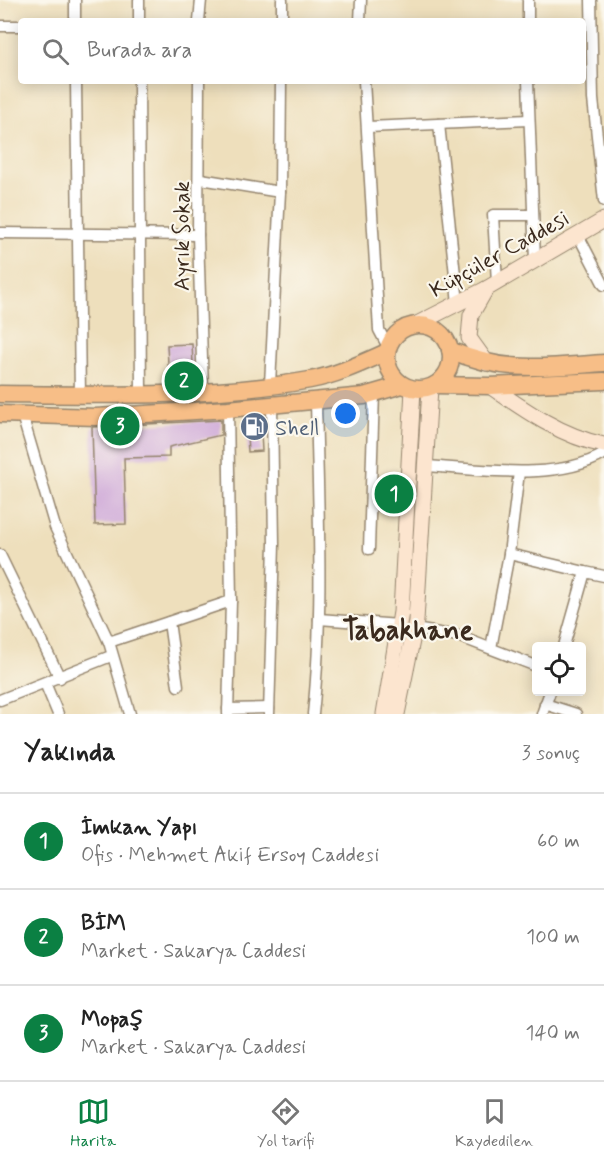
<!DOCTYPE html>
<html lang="tr">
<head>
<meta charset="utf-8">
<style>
	body { margin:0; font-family:Mynerve,sans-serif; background:#f6f6f6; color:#222 }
	.controls { position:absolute; right:18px; bottom:18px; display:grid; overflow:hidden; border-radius:6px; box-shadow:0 3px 15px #0003 }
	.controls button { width:54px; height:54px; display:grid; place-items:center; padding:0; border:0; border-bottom:2px solid #e0e0e0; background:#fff; color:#222; font:30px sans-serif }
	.you { position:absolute; left:346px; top:414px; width:21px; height:21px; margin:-15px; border:4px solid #fff; border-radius:50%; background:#1a73e8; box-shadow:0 0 0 9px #1a73e833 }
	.badge { display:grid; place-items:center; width:39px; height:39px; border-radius:50%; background:#0b8043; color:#fff; font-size:20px; font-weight:700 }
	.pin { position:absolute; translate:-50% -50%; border:3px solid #fff; box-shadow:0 2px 6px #0006 }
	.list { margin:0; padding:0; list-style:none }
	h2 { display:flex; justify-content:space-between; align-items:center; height:78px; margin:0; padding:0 24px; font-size:26px }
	h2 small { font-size:20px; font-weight:400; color:#767676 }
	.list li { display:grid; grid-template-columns:39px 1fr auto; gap:18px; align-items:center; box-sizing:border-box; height:96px; padding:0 24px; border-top:2px solid #e0e0e0 }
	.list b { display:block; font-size:22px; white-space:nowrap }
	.list p { margin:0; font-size:20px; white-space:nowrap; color:#767676 }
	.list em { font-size:20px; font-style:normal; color:#767676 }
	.icon { flex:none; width:33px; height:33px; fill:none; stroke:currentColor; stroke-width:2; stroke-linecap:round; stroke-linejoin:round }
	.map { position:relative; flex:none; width:604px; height:714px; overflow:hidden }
	.search { position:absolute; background:#fff; box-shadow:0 3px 15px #0003; left:18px; right:18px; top:18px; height:66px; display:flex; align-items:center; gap:15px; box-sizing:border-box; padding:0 21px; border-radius:6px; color:#767676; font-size:22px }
	.sheet { height:366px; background:#fff }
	nav { display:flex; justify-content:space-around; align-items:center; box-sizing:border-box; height:84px; border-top:2px solid #e0e0e0; background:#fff; font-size:16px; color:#767676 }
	nav a { display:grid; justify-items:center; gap:3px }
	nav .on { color:#0b8043 }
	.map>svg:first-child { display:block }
	.building { fill:#d0acd9 }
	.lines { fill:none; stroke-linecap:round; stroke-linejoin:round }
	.street-casing { stroke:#94846d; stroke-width:13 }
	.secondary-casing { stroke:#94846d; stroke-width:17 }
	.primary-casing { stroke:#94846d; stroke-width:19 }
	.street { stroke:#fff; stroke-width:10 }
	.secondary { stroke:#fce5cf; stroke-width:15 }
	.primary { stroke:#f7be87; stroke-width:16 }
	.labels { text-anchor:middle; stroke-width:4.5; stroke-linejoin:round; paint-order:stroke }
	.street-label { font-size:22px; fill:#3b2a1e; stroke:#fbf7ec }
	.service-label { font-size:22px; fill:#4e5e75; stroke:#fbf7ec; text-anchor:start }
	.district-label { font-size:28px; font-weight:bold; fill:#3b2a1e; stroke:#fbf7ec }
</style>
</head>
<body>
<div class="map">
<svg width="604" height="714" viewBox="0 0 604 714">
	<rect width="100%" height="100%" fill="#fbf7ec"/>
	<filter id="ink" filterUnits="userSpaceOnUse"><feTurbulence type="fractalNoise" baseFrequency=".0167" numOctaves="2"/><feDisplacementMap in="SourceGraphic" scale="12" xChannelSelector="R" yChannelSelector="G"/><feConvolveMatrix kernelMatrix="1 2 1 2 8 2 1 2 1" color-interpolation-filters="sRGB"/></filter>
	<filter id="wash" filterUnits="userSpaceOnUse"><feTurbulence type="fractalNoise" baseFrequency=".008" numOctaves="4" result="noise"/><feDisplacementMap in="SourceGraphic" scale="24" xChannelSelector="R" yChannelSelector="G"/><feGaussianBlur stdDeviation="1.35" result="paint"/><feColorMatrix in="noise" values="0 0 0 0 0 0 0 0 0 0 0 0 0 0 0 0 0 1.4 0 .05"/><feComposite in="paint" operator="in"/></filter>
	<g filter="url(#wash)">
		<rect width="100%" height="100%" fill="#eedfbc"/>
		<g id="blocks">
			<!-- building -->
			<g class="building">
				<polygon points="192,344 194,382 169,383 167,345"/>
				<polygon points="260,416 262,451 248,452 246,418"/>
				<polygon points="221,420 221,435 169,447 169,457 124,458 126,524 95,525 92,427"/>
			</g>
		</g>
	</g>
	<g filter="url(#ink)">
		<use href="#blocks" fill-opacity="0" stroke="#94846d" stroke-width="1.5"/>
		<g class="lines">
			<defs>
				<g id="street">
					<polyline points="75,0 75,21"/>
					<polyline points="139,0 139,21"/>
					<polyline points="528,0 528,21"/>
					<polyline points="591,0 593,99 604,201"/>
					<polyline points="199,21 201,0"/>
					<polyline points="282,21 282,0"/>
					<polyline points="360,21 361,0"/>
					<polyline points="0,26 21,26"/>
					<polyline points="76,81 80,396"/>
					<polyline points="139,81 141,394"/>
					<polyline points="199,81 198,235 203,390"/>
					<polyline points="364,81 379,330 388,347"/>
					<polyline points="528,81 535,260"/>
					<polyline points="439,124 458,303"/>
					<polyline points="368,127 528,120"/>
					<polyline points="201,179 280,192"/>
					<polyline points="0,233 198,235"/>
					<polyline points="578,235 604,285"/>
					<polyline points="497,282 493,215 533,215"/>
					<polyline points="270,384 280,192 281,81"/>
					<polyline points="22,415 55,527 109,642 130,714"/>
					<path d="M425 466C479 469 556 482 604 454"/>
					<polyline points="369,549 374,393"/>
					<polyline points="509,554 585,572"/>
					<polyline points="0,555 60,678"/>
					<polyline points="319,619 399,625"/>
					<polyline points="169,622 178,686"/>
					<polyline points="414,629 458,636 536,666"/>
					<polyline points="109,642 231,601 228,409"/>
					<polyline points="564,646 585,572 604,576"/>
					<polyline points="491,648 509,554 519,472"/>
					<polyline points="45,683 58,714"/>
					<polyline points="0,700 111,656"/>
					<polyline points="545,704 576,714"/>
					<polyline points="228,709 269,708"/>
					<polyline points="228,714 231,601"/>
					<polyline points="269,714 274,544 272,405"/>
					<path d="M313 714C324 610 318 505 316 400"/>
					<polyline points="542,714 550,692"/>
				</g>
				<g id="secondary">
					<polyline points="486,289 471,315 469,338 487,363"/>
					<polyline points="415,325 486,289 604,220"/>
					<path d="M490 386C524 410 563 437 604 445"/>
					<polyline points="384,714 401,612 413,389"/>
					<polyline points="397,714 416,621 430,388"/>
				</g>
				<g id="primary">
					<circle cx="419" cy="357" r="32"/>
					<path d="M450 350C504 374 547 367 604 363"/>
					<polyline points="435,385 490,386 604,381"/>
					<path d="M0 394C103 395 208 398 310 380 337 375 362 363 387 352"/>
					<polyline points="0,414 96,417 228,409 364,396 402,385"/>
				</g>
			</defs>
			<!-- street casing -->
			<use href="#street" class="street-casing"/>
			<!-- secondary casing -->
			<use href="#secondary" class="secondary-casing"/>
			<!-- primary casing -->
			<use href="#primary" class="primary-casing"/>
			<!-- street -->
			<use href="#street" class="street"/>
			<!-- secondary -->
			<use href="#secondary" class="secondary"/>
			<!-- primary -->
			<use href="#primary" class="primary"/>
		</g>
	</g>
	<!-- icons -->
	<defs>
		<symbol id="fuel-disc" viewBox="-11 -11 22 22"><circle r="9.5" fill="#5c6f8a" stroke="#fbf7ec"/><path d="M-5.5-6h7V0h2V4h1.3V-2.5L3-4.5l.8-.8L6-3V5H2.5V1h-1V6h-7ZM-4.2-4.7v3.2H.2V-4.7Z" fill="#fff"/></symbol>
	</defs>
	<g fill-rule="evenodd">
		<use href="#fuel-disc" x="238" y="410" width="33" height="33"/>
	</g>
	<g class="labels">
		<!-- street labels -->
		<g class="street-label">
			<text transform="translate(181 236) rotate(-90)" y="8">Ayrık Sokak</text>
			<text transform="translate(499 253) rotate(-29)" y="8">Küpçüler Caddesi</text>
		</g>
		<!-- service labels -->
		<g class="service-label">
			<text x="275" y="435">Shell</text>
		</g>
		<!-- district labels -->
		<g class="district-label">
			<text x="408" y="639">Tabakhane</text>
		</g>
	</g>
</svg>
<div class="controls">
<button><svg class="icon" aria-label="locate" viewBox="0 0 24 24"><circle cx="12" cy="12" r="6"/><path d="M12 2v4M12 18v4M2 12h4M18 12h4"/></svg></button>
</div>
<div class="you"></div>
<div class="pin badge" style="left:394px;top:494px">1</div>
<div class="pin badge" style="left:184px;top:381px">2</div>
<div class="pin badge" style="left:120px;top:426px">3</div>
<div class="search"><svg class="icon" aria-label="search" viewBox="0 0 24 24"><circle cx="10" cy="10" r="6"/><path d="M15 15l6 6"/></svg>Burada ara</div>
</div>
<section class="sheet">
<h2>Yakında<small>3 sonuç</small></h2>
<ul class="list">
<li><span class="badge">1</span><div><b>İmkan Yapı</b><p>Ofis · Mehmet Akif Ersoy Caddesi</p></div><em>60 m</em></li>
<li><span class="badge">2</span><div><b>BİM</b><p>Market · Sakarya Caddesi</p></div><em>100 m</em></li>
<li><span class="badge">3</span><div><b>Mopaş</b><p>Market · Sakarya Caddesi</p></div><em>140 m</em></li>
</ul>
</section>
<nav>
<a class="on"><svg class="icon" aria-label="map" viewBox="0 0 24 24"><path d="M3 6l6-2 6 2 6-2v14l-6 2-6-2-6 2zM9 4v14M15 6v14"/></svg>Harita</a>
<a><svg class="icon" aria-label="directions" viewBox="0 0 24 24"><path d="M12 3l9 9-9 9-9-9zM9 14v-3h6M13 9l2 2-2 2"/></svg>Yol tarifi</a>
<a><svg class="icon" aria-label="saved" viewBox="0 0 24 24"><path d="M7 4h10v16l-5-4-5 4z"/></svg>Kaydedilen</a>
</nav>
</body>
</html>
